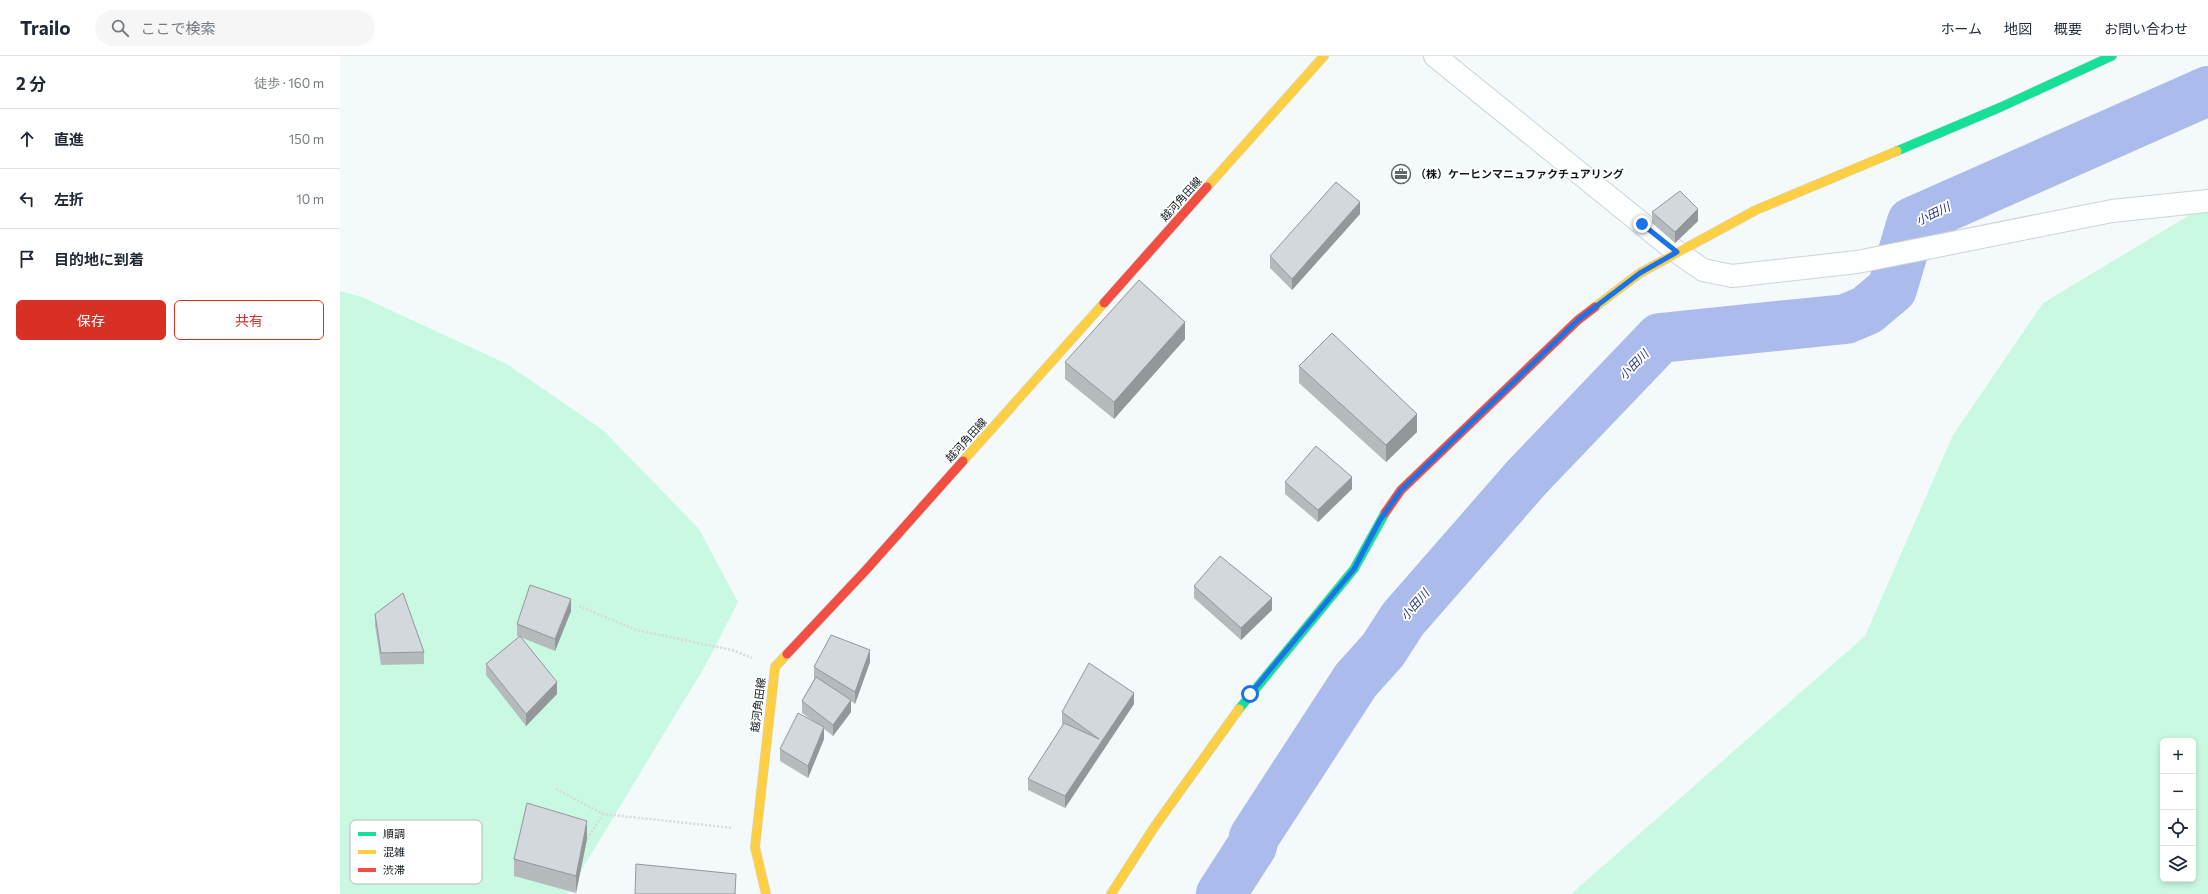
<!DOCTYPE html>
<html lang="ja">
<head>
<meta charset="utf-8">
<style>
	body { margin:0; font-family:Commissioner,"Noto Sans JP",sans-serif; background:#f6f6f7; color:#1f2937 }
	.controls { position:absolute; right:12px; bottom:12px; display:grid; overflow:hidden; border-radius:6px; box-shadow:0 2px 6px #0003 }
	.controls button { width:36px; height:36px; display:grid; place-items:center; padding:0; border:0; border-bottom:1px solid #e0e1e3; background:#fff; color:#1f2937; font:20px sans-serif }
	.stop { position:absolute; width:12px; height:12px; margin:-9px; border:3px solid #1a73e8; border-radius:50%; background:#fff }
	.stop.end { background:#1a73e8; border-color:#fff; box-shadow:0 1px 4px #0008 }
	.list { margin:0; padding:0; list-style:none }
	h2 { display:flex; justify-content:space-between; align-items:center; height:52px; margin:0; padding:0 16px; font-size:17px }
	h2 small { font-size:13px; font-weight:400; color:#747a83 }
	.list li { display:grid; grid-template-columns:26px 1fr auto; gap:12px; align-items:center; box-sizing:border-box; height:60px; padding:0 16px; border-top:1px solid #e0e1e3 }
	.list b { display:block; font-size:15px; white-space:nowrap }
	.list em { font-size:13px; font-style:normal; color:#747a83 }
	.actions { display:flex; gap:8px; padding:12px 16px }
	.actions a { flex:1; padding:9px 0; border:1px solid #d93025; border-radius:6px; text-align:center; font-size:14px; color:#d93025 }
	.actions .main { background:#d93025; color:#fff }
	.icon { flex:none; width:22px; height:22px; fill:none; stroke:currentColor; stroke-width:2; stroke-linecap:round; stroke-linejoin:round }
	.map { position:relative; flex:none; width:1868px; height:838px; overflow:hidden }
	header { display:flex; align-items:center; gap:24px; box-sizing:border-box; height:56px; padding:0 20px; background:#fff; border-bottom:1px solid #e0e1e3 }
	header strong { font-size:19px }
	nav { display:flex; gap:22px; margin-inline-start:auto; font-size:14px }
	.search { width:280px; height:36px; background:#f6f6f7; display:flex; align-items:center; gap:10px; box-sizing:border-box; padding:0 14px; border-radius:22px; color:#747a83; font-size:15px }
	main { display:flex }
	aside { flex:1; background:#fff }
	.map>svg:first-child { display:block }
	.green { fill:#c9f9e3; fill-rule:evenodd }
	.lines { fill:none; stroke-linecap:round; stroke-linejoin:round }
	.river { stroke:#abbcec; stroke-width:50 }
	.street-casing { stroke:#ccd4d6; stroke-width:24 }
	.fast-casing { stroke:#ccd4d6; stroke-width:10 }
	.slow-casing { stroke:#ccd4d6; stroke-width:10 }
	.jam-casing { stroke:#ccd4d6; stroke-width:10 }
	.path { stroke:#d7d9da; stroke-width:2.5; stroke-dasharray:2 2; stroke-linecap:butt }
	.street { stroke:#fdfefe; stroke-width:22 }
	.fast { stroke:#16e098; stroke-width:9 }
	.slow { stroke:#ffcf43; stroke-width:9 }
	.jam { stroke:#f24e42; stroke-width:9 }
	.wall { fill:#b5babc }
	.shaded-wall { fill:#939799 }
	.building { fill:#d2d8db; stroke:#939799 }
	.route { stroke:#1a73e8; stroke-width:5 }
	.labels { text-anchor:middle; stroke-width:3.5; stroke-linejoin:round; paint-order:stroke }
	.poi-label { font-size:11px; font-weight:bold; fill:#0f181b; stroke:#fff; text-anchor:start }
	.street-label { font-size:11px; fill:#0f181b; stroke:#fff }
	.water-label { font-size:12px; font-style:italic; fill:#253281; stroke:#fff }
	.key { fill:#fff; stroke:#b7babb; stroke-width:1 }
	.key-label { font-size:11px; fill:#0f181b }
</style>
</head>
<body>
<header>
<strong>Trailo</strong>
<div class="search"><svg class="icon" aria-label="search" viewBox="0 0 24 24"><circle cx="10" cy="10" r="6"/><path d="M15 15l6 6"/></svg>ここで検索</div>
<nav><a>ホーム</a><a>地図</a><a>概要</a><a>お問い合わせ</a></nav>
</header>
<main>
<aside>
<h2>2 分<small>徒歩 · 160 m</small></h2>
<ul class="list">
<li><svg class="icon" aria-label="ahead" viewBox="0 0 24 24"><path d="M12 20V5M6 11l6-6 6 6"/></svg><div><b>直進</b></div><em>150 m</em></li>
<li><svg class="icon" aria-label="left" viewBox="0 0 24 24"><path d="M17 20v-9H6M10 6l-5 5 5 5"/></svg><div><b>左折</b></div><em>10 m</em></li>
<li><svg class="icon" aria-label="arrive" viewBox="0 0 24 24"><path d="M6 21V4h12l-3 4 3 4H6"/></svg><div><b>目的地に到着</b></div></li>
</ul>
<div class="actions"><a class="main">保存</a><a>共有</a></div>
</aside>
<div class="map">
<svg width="1868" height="838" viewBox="0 0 1868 838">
	<rect width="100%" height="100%" fill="#f4fafb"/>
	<!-- green -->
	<g class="green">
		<path d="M1868 148V838H1231L1525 580 1613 379 1703 247ZM1823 685H1853V823H1823Z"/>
		<polygon points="0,235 22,241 167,308 263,374 359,473 398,546 365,610 227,838 0,838"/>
	</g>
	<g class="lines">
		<!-- river -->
		<polyline class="river" points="881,838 912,790 914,781 1016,624 1043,594 1063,563 1187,421 1320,282 1506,263 1527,254 1552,233 1572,166 1868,35"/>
		<defs>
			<polyline id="street" points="1095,0 1337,196 1363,214 1392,220 1517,206 1772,155 1868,145"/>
			<g id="fast">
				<polyline points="1557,95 1661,51 1772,0"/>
				<polyline points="899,653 1014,513 1045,457"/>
			</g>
			<g id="slow">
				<polyline points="867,131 984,0"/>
				<polyline points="1255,251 1300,217 1416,154 1557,95"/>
				<polyline points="623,405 764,247"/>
				<polyline points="426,838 415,791 435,611 447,598"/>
				<polyline points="771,838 815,770 899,653"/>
			</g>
			<g id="jam">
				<polyline points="764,247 867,131"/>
				<polyline points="1045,457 1061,434 1238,264 1255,251"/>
				<polyline points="447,598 526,514 623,405"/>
			</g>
		</defs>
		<!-- street casing -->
		<use href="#street" class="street-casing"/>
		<!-- fast casing -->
		<use href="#fast" class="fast-casing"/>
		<!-- slow casing -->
		<use href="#slow" class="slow-casing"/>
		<!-- jam casing -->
		<use href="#jam" class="jam-casing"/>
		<!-- path -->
		<g class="path">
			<polyline points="239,550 296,574 392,594 412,602"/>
			<polyline points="216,733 263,758 393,772"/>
			<polyline points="247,783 263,758"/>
		</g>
		<!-- street -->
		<use href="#street" class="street"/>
		<!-- fast -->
		<use href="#fast" class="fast"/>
		<!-- slow -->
		<use href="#slow" class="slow"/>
		<!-- jam -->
		<use href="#jam" class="jam"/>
	</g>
	<!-- wall -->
	<g class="wall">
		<polygon points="1312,156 1358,165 1335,187 1312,167"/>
		<polygon points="1020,158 952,234 930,212 930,200"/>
		<polygon points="845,283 774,363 725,323 725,306"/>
		<polygon points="959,310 1077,376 1046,406 959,327"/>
		<polygon points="945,426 1012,433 978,466 945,438"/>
		<polygon points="854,530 932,554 901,584 854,542"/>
		<polygon points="231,555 215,595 180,581 217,638 186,670 146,619 146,608 179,581 177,580 177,568"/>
		<polygon points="35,558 84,596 84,608 41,609 35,569"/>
		<polygon points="530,606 515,648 511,645 511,656 493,680 484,673 484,683 468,722 440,705 440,693 476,667 462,657 462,645 474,623 474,611"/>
		<polygon points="794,648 725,752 688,734 688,723 723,669 722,668 722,656"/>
		<polygon points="247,783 236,837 174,820 174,803"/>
	</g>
	<!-- shaded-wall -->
	<g class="shaded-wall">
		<polygon points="1020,146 1020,158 952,234 952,223"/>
		<polygon points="1358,153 1358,165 1335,187 1335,176"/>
		<polygon points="845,266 845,283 774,363 774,346"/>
		<polygon points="1077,358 1077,376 1046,406 1046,389"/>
		<polygon points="1012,421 1012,433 978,466 978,454"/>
		<polygon points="932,542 932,554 901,584 901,572"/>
		<polygon points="231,543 231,555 215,595 215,583"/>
		<polygon points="530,594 530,606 515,648 515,636"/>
		<polygon points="217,626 217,638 186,670 186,658"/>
		<polygon points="794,637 794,648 725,752 725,740"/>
		<polygon points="511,644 511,656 493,680 493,669"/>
		<polygon points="484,671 484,683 468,722 468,710"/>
		<polygon points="247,765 247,783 236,837 236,820"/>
	</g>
	<!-- building -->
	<g class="building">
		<polygon points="996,126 1020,146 952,223 930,200"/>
		<polygon points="1340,135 1358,153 1335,176 1312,156"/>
		<polygon points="799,224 845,266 774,346 725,306"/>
		<polygon points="992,277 1077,358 1046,389 959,310"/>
		<polygon points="976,390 1012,421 978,454 945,426"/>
		<polygon points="880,500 932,542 901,572 854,530"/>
		<polygon points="190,529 231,543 215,583 177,568"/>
		<polygon points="63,537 84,596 41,597 35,558"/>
		<polygon points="491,579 530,594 515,636 474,611"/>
		<polygon points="180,580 217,626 186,658 146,608"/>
		<polygon points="749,607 794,637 725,740 688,723 724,667 759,683 722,656"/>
		<polygon points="476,621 511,644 493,669 462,645"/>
		<polygon points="458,657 484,671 468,710 440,693"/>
		<polygon points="187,747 247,765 236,820 174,803"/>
		<polygon points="296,808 396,818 395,838 295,838"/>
	</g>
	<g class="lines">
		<!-- route -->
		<polyline class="route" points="910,638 1014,513 1040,464 1061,434 1238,264 1300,217 1337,196 1302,168"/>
	</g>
	<!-- icons -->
	<defs>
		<symbol id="office-ring" viewBox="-11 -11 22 22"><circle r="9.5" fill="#fff" stroke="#5f6769" stroke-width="1.5"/><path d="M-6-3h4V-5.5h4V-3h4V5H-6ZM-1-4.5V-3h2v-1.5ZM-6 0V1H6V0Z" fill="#5f6769"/></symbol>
	</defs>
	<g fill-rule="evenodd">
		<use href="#office-ring" x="1050" y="107" width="22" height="22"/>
	</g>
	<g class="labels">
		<!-- poi labels -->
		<g class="poi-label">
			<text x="1075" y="122">（株）ケーヒンマニュファクチュアリング</text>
		</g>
		<!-- street labels -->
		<g class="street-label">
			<text transform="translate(841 143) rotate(-48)" y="4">越河角田線</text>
			<text transform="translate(626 384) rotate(-48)" y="4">越河角田線</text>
			<text transform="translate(418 649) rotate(-83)" y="4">越河角田線</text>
		</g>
		<!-- water labels -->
		<g class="water-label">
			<text transform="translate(1593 158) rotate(-26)" y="4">小田川</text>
			<text transform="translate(1294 309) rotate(-46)" y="4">小田川</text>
			<text transform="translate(1075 549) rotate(-49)" y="4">小田川</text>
		</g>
	</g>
	<!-- legend -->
	<rect x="10" y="764" width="132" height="64" rx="6" class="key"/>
	<rect x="18" y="776" width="18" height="4" fill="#16e098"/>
	<rect x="18" y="794" width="18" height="4" fill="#ffcf43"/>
	<rect x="18" y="812" width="18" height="4" fill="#f24e42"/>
	<g class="key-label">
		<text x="43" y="782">順調</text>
		<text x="43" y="800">混雑</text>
		<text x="43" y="818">渋滞</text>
	</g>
</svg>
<div class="controls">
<button>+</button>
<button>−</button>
<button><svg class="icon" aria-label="locate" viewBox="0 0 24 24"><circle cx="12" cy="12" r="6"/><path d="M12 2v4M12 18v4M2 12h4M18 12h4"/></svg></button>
<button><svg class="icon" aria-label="layers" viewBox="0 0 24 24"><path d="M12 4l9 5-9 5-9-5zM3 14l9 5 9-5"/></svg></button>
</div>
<div class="stop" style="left:910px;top:638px"></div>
<div class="stop end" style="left:1302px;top:168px"></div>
</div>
</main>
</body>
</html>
